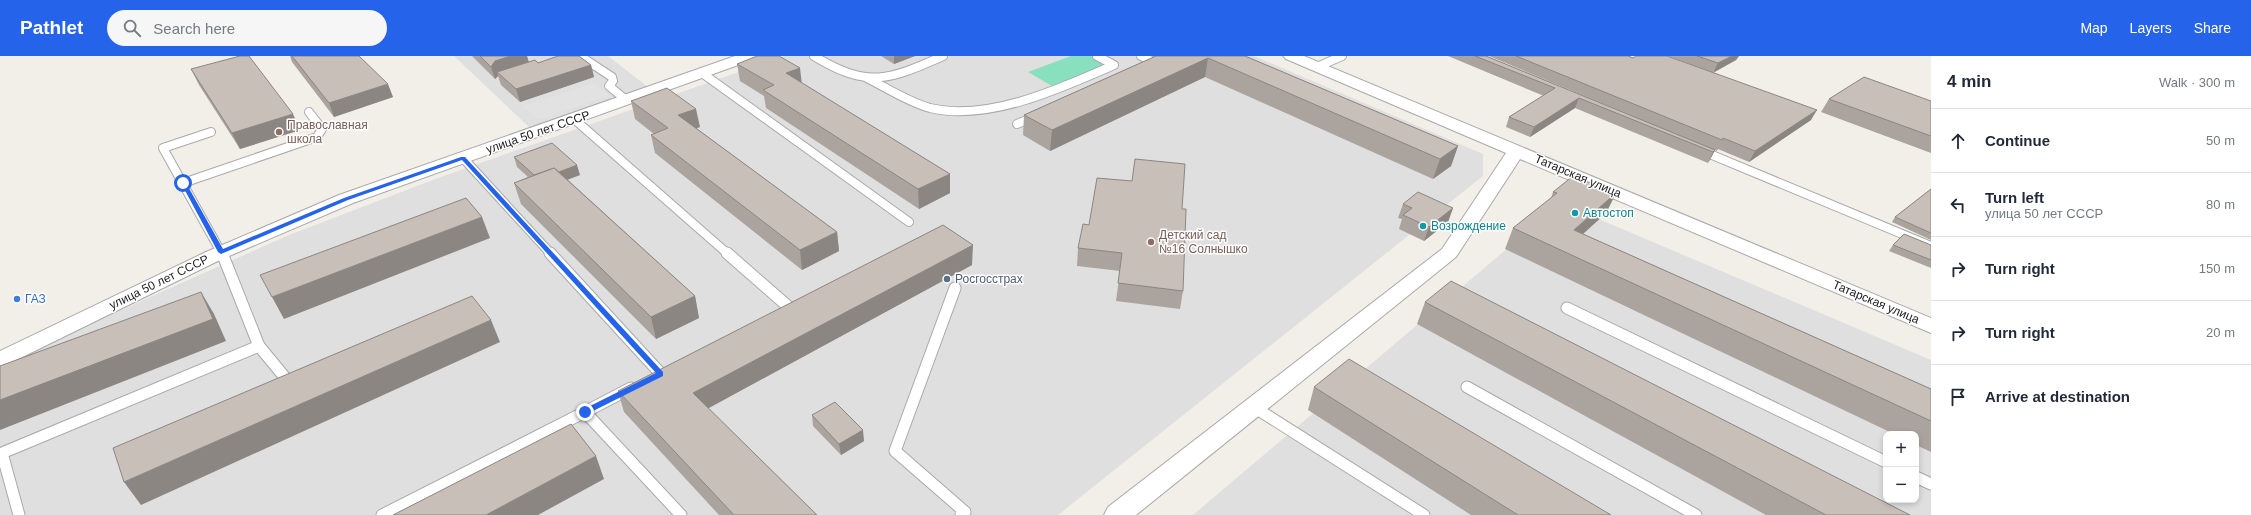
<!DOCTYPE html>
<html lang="en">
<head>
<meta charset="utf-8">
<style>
	body { margin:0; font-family:Helvetica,sans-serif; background:#f6f6f7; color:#1f2937 }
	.controls { position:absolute; right:12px; bottom:12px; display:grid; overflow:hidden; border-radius:8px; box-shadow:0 2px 6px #0003 }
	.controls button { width:36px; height:36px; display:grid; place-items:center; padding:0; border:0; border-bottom:1px solid #e0e1e3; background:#fff; color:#1f2937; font:20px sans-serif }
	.stop { position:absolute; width:12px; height:12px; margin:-9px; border:3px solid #2563eb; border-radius:50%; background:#fff }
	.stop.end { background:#2563eb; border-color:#fff; box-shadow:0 1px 4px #0008 }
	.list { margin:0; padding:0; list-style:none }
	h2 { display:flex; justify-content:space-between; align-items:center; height:52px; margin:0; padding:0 16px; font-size:17px }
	h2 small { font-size:13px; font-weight:400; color:#747a83 }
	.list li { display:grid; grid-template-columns:26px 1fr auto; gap:12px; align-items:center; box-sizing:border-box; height:64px; padding:0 16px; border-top:1px solid #e0e1e3 }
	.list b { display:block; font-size:15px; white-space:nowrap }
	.list p { margin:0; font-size:13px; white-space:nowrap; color:#747a83 }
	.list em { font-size:13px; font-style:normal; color:#747a83 }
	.icon { flex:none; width:22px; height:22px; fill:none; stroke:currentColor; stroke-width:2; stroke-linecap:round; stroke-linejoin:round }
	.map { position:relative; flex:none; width:1931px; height:459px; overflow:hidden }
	header { display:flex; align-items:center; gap:24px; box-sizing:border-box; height:56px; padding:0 20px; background:#2563eb; color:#fff }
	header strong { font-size:19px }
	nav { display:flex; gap:22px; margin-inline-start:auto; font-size:14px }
	.search { width:280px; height:36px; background:#f6f6f7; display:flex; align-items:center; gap:10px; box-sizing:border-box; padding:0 14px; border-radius:22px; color:#747a83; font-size:15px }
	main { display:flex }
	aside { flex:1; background:#fff }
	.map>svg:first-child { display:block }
	.residential { fill:#e0dfdf; fill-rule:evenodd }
	.pitch { fill:#88e0be }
	.parking { fill:#e2e2e2 }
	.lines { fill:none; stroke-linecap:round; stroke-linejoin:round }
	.service-far1-casing { stroke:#a9a9a9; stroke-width:10 }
	.service-casing { stroke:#a9a9a9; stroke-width:13 }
	.minor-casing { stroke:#a9a9a9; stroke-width:2 }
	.service-far1 { stroke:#fff; stroke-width:8 }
	.service { stroke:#fff; stroke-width:11 }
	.minor { fill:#fff; fill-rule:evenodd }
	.wall { fill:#aba49e }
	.shaded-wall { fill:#8b8681 }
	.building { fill:#c7bfb8; stroke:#8b8681 }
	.route { fill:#2563eb }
	.education-dot { fill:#8d6e63; stroke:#fff; stroke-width:1.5 }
	.culture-dot { fill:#0f9aa8; stroke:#fff; stroke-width:1.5 }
	.service-dot { fill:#5c6f8a; stroke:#fff; stroke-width:1.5 }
	.shop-dot { fill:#3f7fe0; stroke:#fff; stroke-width:1.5 }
	.labels { text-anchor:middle; stroke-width:3; stroke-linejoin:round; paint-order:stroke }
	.education-label { font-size:12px; fill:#785e54; stroke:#fff; text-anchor:start }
	.street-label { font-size:12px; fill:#222; stroke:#fff }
	.culture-label { font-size:12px; fill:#0d838f; stroke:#fff; text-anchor:start }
	.service-label { font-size:12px; fill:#4e5e75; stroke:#fff; text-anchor:start }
	.shop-label { font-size:12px; fill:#366cbe; stroke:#fff; text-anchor:start }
</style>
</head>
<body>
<header>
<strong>Pathlet</strong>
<div class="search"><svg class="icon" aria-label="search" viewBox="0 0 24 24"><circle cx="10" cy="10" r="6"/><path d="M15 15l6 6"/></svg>Search here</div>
<nav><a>Map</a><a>Layers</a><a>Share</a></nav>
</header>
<main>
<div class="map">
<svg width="1931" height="459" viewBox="0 0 1931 459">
	<rect width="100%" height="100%" fill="#f2efe9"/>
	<!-- residential -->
	<g class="residential">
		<polygon points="454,0 608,0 648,31 530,72"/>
		<polygon points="784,0 1254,0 1483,98 1483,120 1058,459 0,459 0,308 289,179 438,122"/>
		<path d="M1561 147 1931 304V459H1193ZM1886 378H1916V444H1886Z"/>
	</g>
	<!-- pitch -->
	<polygon class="pitch" points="1071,0 1093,0 1109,8 1052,30 1028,16"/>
	<!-- parking -->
	<polygon class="parking" points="594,27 610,40 538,64 523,50"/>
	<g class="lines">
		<defs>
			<g id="service-far1">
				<polyline points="580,0 612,21 613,25 609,30 626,44"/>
				<path d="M814 0C868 33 889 24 943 0"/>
				<polyline points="1141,0 1156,7 1153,8"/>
				<polyline points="1317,11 1342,0"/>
				<polyline points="702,17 909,166"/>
				<path d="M867 22C887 32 908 46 930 52 989 66 1061 32 1114 9L1097 0"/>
				<polyline points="574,63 728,198"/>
				<polyline points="1017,68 1036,60"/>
				<polyline points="211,76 163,92 222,198"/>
				<polyline points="1700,94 1931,190"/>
				<polyline points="463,102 551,198"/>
				<polyline points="183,127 317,81 322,73 309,56"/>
			</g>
			<g id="service">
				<polyline points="550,197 661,318"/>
				<polyline points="727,197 791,253"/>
				<polyline points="955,232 895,395 965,456 961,459"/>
				<polyline points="1567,252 1886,406"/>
				<polyline points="259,290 292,330"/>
				<polyline points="1467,331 1696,459"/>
				<polyline points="1254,351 1424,459"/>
				<polyline points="585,356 631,332"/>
				<polyline points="1916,421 1931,428"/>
				<polyline points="19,459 2,397 259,290 222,197"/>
				<polyline points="382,459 585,356 681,459"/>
			</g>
			<g id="minor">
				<polygon points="735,0 758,0 755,3 353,147 220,204 0,312 0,295 206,196 339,139"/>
				<polygon points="1283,0 1304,0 1931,262 1931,277 1520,103 1456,201 1136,459 1104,459 1108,451 1442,193 1506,97 1286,3"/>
			</g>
		</defs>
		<!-- service-far1 casing -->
		<use href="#service-far1" class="service-far1-casing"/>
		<!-- service casing -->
		<use href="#service" class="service-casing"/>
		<!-- minor casing -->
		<use href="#minor" class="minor-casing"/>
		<!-- service-far1 -->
		<use href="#service-far1" class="service-far1"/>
		<!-- service -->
		<use href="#service" class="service"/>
		<!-- minor -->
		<use href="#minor" class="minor"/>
	</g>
	<!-- wall -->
	<g class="wall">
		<polygon points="290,0 359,0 393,41 334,61 292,6"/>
		<polygon points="472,0 527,0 529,6 591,9 594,21 520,46 501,29 498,20 495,23"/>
		<polygon points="881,0 915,0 894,8"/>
		<polygon points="1156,0 1245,0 1458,90 1451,110 1433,123 1205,21 1050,95 1023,79 1024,59"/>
		<polygon points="1448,0 1486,0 1654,69 1489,0 1628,0 1633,2 1709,15 1668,0 1739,0 1736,4 1713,16 1811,64 1749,106 1718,93 1717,95 1715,94 1708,107 1575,52 1530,81 1506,71 1509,61 1544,40"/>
		<polygon points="737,8 801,27 950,118 950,137 919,153 766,52 764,40 740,25"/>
		<polygon points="191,13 300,74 240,93 199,29"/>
		<polygon points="1829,43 1931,45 1931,97 1821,56"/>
		<polygon points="631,45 700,71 696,72 837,176 839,195 802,214 655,97 651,79 654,78 635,63"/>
		<polygon points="514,101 580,119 567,123 695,240 699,262 656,283 521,148 514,127 528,121 517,111"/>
		<polygon points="1931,133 1931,184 1892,166 1895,161"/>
		<polygon points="1553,136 1616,137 1606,157 1583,178 1931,333 1931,396 1916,389 1916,378 1894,378 1505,193 1513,172 1551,142"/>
		<polygon points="1403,148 1453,152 1448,166 1424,185 1399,173 1402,163 1398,162"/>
		<polygon points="1182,153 1183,235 1180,253 1116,245 1120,215 1077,210 1078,192 1089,169"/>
		<polygon points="1893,189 1931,189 1931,212 1889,195"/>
		<polygon points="972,209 708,352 817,459 719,459 624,356 618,335"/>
		<polygon points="1425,246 1910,459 1766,459 1417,268"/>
		<polygon points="1314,331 1611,459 1471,459 1308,354"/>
		<polygon points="812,359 864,385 841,399 813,370"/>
	</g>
	<!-- shaded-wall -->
	<g class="shaded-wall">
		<polygon points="511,0 527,0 529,8 497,16 498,20 495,23 491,11 495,5"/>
		<polygon points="894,0 915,0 894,8"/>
		<polygon points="1732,0 1739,0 1736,4 1713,17 1718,7"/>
		<polygon points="1208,2 1205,21 1050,95 1052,74"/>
		<polygon points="591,9 594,21 520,46 516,33"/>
		<polygon points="800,12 802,29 786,17"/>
		<polygon points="388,28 393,41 334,61 329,47"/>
		<polygon points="1579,42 1575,52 1530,81 1534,71"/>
		<polygon points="696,53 700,71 682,78 678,59"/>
		<polygon points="1817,54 1811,64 1749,106 1755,95"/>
		<polygon points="293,58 300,74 240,93 232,77"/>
		<polygon points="1458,90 1451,110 1433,123 1440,103"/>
		<polygon points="1715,94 1710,104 1708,107 1713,96"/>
		<polygon points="577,109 580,119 541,134 538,124"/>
		<polygon points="950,118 950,137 919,153 918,133"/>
		<polygon points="1616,137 1606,157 1564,195 1574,174"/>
		<polygon points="1453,152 1448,166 1424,185 1429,171"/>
		<polygon points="482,161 490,182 284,263 272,241"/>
		<polygon points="837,176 839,195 802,214 800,194"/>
		<polygon points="973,189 972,209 698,358 693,337"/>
		<polygon points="201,236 214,258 226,285 0,374 0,344"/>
		<polygon points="695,240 699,262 656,283 651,261"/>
		<polygon points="491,264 500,286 141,449 124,426"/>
		<polygon points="863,374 864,385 841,399 839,388"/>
		<polygon points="596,400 604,423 538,459 486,459"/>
	</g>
	<!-- building -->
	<g class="building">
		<polygon points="240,0 249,0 293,58 232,77 191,13"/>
		<polygon points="292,0 359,0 388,28 329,47"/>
		<polygon points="480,0 511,0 495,5 491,11"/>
		<polygon points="558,0 579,0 591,9 516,33 497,16 535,4 538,7"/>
		<polygon points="757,0 779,0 800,12 786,17 950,118 918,133 763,34 774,29 737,8"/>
		<polygon points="1156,0 1245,0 1458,90 1440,103 1208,2 1052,74 1024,59"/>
		<polygon points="1475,0 1486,0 1715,94 1713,96 1579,42 1534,71 1509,61 1555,32"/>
		<polygon points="1516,0 1628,0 1633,2 1636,0 1667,0 1817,54 1755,95 1723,82 1722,84"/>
		<polygon points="1697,0 1732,0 1718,7"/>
		<polygon points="1864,21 1931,45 1931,80 1829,43"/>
		<polygon points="667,32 696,53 678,59 837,176 800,194 651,79 668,72 631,45"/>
		<polygon points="552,87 577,109 559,116 554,112 534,119 514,101"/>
		<polygon points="1135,103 1185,108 1182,153 1186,153 1183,235 1118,227 1122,197 1078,192 1083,168 1089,169 1097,122 1132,125"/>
		<polygon points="554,112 695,240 651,261 514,127"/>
		<polygon points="1573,120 1616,137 1574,174 1931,333 1931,365 1513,172 1557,137 1553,136"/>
		<polygon points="1931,133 1931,177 1895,161"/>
		<polygon points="1418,136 1453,152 1429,171 1403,159 1412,152 1403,148"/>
		<polygon points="466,142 482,161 272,241 260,219"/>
		<polygon points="943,169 973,189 693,337 817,459 734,459 618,335"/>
		<polygon points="1904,178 1931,189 1931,204 1893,189"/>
		<polygon points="1451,225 1910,459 1826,459 1425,246"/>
		<polygon points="201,236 213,263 0,344 0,310"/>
		<polygon points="472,240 491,264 124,426 113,392"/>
		<polygon points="1349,303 1611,459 1518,459 1314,331"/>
		<polygon points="835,346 863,374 839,388 812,359"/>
		<polygon points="571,368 596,400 486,459 393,459"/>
	</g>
	<!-- route -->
	<polygon class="route" points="461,101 465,101 663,316 663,320 587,358 582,358 582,354 656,317 462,104 348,144 221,198 218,196 181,127 183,125 186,127 223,193 344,142"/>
	<!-- markers -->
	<g class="education-dot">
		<circle cx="279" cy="76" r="4"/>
		<circle cx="1151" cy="186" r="4"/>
	</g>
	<g class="culture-dot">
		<circle cx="1575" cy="157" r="4"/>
		<circle cx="1423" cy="170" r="4"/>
	</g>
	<circle class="service-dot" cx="947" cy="223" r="4"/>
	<circle class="shop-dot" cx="17" cy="243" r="4"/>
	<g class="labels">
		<!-- education labels -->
		<g class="education-label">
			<text x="287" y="73">Православная<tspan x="287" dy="14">школа</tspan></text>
			<text x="1159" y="183">Детский сад<tspan x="1159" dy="14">№16 Солнышко</tspan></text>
		</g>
		<!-- street labels -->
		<g class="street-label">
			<text transform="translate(538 76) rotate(-19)" y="4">улица 50 лет СССР</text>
			<text transform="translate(1578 120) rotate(23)" y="4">Татарская улица</text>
			<text transform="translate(159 226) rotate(-26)" y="4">улица 50 лет СССР</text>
			<text transform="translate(1876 246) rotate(23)" y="4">Татарская улица</text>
		</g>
		<!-- culture labels -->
		<g class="culture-label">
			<text x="1583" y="161">Автостоп</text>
			<text x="1431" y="174">Возрождение</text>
		</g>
		<!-- service labels -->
		<g class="service-label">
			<text x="955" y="227">Росгосстрах</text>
		</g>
		<!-- shop labels -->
		<g class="shop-label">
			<text x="25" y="247">ГАЗ</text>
		</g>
	</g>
</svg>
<div class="controls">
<button>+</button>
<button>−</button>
</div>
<div class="stop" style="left:183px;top:127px"></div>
<div class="stop end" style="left:585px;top:356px"></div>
</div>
<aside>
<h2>4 min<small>Walk · 300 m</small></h2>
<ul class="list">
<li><svg class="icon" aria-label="ahead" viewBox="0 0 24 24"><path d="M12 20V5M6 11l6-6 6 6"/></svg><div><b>Continue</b></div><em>50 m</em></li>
<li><svg class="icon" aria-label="left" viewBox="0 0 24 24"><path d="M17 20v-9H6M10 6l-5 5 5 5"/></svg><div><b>Turn left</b><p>улица 50 лет СССР</p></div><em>80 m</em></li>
<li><svg class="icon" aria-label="right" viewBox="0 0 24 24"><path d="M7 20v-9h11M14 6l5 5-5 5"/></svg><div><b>Turn right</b></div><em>150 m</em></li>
<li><svg class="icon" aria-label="right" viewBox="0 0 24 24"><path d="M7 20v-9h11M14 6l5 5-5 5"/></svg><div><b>Turn right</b></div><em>20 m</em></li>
<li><svg class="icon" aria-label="arrive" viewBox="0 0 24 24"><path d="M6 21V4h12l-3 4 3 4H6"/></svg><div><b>Arrive at destination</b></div></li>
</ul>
</aside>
</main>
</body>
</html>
